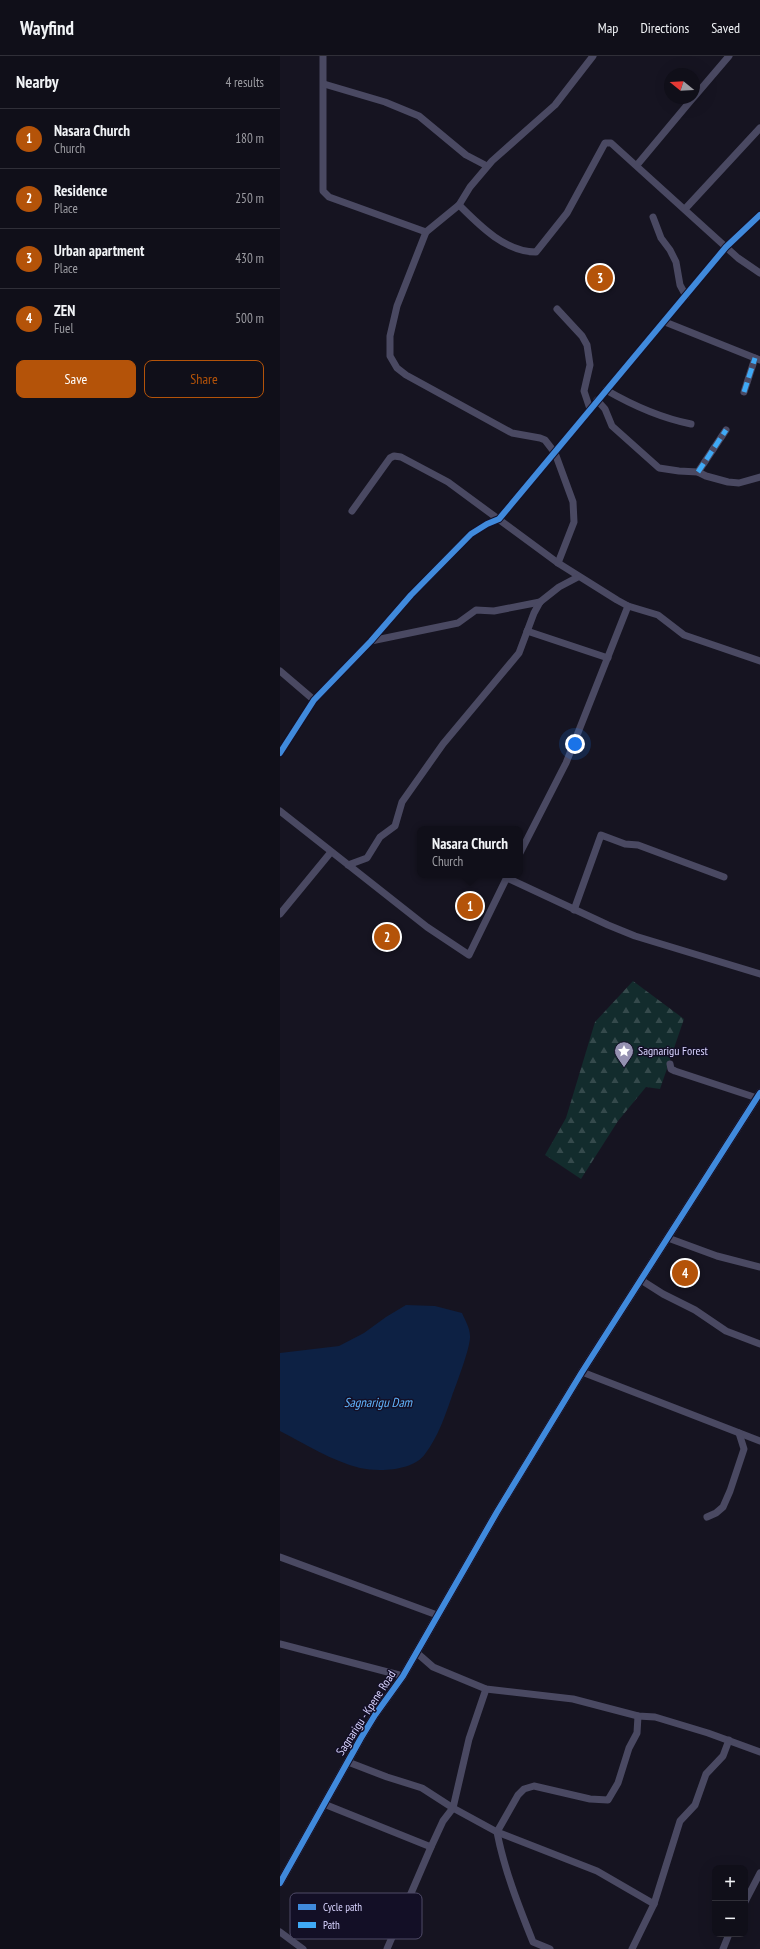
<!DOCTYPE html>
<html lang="en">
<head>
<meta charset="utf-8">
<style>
	body { margin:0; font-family:"PT Sans Narrow",sans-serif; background:#1e1d26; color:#f1f3f6 }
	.controls { position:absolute; right:12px; bottom:12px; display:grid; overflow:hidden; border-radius:8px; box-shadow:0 4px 16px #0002 }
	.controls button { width:36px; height:36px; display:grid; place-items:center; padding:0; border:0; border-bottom:1px solid #302f38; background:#100f19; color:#f1f3f6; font:20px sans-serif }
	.compass { position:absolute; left:384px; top:12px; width:36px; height:36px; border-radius:50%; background:#100f19; box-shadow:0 4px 16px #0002; rotate:288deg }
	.you { position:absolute; left:295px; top:688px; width:14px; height:14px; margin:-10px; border:3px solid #fff; border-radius:50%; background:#1a73e8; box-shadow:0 0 0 6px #1a73e833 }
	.badge { display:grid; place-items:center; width:26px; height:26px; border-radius:50%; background:#b45309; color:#fff; font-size:13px; font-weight:700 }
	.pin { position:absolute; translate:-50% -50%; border:2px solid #fff; box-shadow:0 1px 4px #0006 }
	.popup { position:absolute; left:137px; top:770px; width:106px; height:52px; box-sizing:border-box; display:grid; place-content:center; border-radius:8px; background:#100f19; filter:drop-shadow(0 1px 3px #0005); font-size:13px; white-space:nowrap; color:#9c9ca2 }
	.popup b { font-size:15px; color:#f1f3f6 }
	.popup::after { content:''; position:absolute; left:50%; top:100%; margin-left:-8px; border:8px solid transparent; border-top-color:#100f19 }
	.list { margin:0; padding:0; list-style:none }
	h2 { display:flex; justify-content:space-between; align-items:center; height:52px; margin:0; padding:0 16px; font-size:17px }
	h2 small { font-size:13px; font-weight:400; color:#9c9ca2 }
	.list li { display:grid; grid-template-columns:26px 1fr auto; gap:12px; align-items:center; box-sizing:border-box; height:60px; padding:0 16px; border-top:1px solid #302f38 }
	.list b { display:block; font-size:15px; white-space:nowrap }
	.list p { margin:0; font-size:13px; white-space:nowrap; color:#9c9ca2 }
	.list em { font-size:13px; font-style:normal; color:#9c9ca2 }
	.actions { display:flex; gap:8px; padding:12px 16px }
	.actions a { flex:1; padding:9px 0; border:1px solid #b45309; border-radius:8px; text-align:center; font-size:14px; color:#b45309 }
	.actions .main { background:#b45309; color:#fff }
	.map { position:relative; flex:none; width:480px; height:1893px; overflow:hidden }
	header { display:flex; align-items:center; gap:24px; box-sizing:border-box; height:56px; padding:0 20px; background:#100f19; border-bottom:1px solid #302f38 }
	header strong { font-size:19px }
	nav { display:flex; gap:22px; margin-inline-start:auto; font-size:14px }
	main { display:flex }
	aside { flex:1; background:#100f19 }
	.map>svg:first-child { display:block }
	.forest { fill:url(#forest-firs) }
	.water { fill:#0d2144 }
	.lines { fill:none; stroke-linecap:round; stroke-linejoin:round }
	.minor { stroke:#4a4962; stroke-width:7 }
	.tertiary { stroke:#4a4962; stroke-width:8 }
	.quiet { stroke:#3fa9f5; stroke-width:5; stroke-dasharray:10 5; stroke-linecap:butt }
	.cycleway-casing { stroke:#130f26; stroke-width:8 }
	.cycleway { stroke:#408adc; stroke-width:6 }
	.labels { text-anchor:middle; stroke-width:3; stroke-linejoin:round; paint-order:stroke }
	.poi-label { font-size:12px; fill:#d9d4ff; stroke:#130f26; text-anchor:start }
	.street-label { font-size:12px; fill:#d9d4ff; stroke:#130f26 }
	.water-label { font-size:13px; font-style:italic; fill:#62b6ff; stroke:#130f26 }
	.key { fill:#130f26; stroke:#4e4a67; stroke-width:1 }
	.key-label { font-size:11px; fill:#d9d4ff }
</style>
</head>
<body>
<header>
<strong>Wayfind</strong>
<nav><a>Map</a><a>Directions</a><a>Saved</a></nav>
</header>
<main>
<aside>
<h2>Nearby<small>4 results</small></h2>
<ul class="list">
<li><span class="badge">1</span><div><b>Nasara Church</b><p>Church</p></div><em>180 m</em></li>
<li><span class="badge">2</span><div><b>Residence</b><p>Place</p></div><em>250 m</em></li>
<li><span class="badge">3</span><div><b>Urban apartment</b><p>Place</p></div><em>430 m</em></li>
<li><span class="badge">4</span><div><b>ZEN</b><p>Fuel</p></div><em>500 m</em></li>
</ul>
<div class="actions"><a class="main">Save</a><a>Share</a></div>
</aside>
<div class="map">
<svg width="480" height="1893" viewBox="0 0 480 1893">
	<defs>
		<pattern id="forest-firs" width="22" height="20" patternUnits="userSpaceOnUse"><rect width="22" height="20" fill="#132c2d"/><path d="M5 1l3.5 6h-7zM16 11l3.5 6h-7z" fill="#354a4c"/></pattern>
	</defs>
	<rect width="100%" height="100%" fill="#161421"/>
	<!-- forest -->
	<polygon class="forest" points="353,925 404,963 380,1033 366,1031 338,1065 301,1123 265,1099 286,1062 315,966"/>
	<!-- water -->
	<path class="water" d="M126 1249 155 1250 182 1257C185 1264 190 1272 190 1280 191 1290 176 1329 172 1340 165 1360 158 1381 145 1398 133 1415 99 1416 80 1412 52 1405 25 1388 0 1375V1297L59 1290 84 1277 106 1261Z"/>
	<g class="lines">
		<!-- minor -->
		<g class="minor">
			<polyline points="43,0 43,135 49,141 146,176"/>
			<polyline points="44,28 105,46 139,60 186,99 207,110"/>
			<polyline points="414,41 449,0"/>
			<polyline points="357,109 413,42"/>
			<path d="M179 149C199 169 225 196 256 196L287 157 325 87H331L458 202 480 217"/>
			<polyline points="405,153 480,72"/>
			<polyline points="373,161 381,182 390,194 396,206 400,229 406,240"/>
			<polyline points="277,253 302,280 307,289 310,309 304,335 310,353"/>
			<polyline points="385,266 480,304"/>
			<path d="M326 334C352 349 381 362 411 368"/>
			<polyline points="464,336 475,302"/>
			<polyline points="317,344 325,353 332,370 379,412 399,415 418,416 426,420 448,426 459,427 480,421"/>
			<polyline points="418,416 446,374"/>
			<polyline points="72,455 110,402 114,400 121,401 168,426 278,507 337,544 348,550 378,559 404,579 480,605"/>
			<polyline points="278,507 294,466 293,446 275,397 265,384 260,382 232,377 126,319 117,312 110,300 110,280 117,250 146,176 179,149 190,131 212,105 275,49 313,0"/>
			<polyline points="247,575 328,602"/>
			<polyline points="91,585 178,567 196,554 214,555 260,546"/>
			<polyline points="0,615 34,644"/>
			<polyline points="0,697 34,644 91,585 131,539 191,478 207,468 219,463 446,191 480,159"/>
			<polyline points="0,755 147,871 189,899 228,819"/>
			<polyline points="240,797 286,707 348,550"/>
			<polyline points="68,809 87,802 100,781 115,770 122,746 163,688 239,597 254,557 260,546 279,531 298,521"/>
			<polyline points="227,822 328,869 355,880 480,918"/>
			<polyline points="294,854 321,779 345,788 358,789 444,821"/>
			<polyline points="0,858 51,796"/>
			<polyline points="390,1008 391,1013 395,1015 477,1042"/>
			<polyline points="388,1182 437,1200 480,1211"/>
			<polyline points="361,1224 383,1238 415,1254 446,1275 480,1288"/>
			<polyline points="302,1316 480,1385"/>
			<polyline points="427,1461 436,1457 443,1451 450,1435 464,1393 459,1377"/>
			<polyline points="0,1501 157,1559"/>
			<polyline points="0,1588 123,1620"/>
			<polyline points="137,1597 153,1611 206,1633 293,1643 358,1660 375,1661 428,1677 480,1696"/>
			<polyline points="68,1706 107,1721 142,1732 173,1752 217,1776 317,1815 374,1848"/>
			<polyline points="44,1748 151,1791"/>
			<polyline points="465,1846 480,1817"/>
			<polyline points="0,1876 23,1893"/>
			<polyline points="107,1893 151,1791 163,1765 173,1752 189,1683 206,1633"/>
			<path d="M270 1893 253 1886C239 1851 224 1813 217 1776L238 1739 244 1733 254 1730 310 1743 328 1744 338 1727 349 1692 357 1677 358 1660"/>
			<polyline points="352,1893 374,1848 400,1765 415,1749 426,1718 443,1700 449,1684"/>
			<polyline points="443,1893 449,1878"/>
		</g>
		<!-- tertiary -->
		<polyline class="tertiary" points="0,1827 81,1682 95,1659 123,1620 217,1456 302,1316 480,1037"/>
		<!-- quiet -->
		<g class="quiet">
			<polyline points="464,336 475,302"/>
			<polyline points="418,416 446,374"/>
		</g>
		<defs>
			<g id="cycleway">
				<polyline points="0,697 34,644 91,585 131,539 191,478 207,468 219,463 446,191 480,159"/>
				<polyline points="0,1827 81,1682 95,1659 123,1620 217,1456 302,1316 480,1037"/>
			</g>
		</defs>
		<!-- cycleway casing -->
		<use href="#cycleway" class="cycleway-casing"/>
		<!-- cycleway -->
		<use href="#cycleway" class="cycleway"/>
	</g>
	<!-- icons -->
	<defs>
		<symbol id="sight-pin" viewBox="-11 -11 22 30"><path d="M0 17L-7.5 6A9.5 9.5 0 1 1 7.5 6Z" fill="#9591b1" stroke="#130f26"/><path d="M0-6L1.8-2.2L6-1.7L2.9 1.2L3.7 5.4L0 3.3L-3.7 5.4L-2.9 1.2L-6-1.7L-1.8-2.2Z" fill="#fff"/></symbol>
	</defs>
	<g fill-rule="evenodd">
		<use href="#sight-pin" x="333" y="984" width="22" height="30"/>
	</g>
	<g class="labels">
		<!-- poi labels -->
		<g class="poi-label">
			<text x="358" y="999">Sagnarigu Forest</text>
		</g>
		<!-- street labels -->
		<g class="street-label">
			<text transform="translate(86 1657) rotate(-57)" y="4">Sagnarigu - Kpene Road</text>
		</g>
		<!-- water labels -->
		<g class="water-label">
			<text x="98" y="1351">Sagnarigu Dam</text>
		</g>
	</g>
	<!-- legend -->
	<rect x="10" y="1837" width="132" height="46" rx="6" class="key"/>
	<rect x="18" y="1848" width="18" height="6" fill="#408adc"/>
	<rect x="18" y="1866" width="18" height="6" fill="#3fa9f5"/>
	<g class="key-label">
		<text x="43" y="1855">Cycle path</text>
		<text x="43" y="1873">Path</text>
	</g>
</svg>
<div class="controls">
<button>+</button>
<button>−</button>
</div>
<svg class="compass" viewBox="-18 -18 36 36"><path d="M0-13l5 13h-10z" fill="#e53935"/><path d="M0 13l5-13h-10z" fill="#9c9ca2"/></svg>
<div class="you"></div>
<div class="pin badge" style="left:190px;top:850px">1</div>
<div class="popup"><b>Nasara Church</b>Church</div>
<div class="pin badge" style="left:107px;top:881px">2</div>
<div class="pin badge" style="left:320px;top:222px">3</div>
<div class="pin badge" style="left:405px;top:1217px">4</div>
</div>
</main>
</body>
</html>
